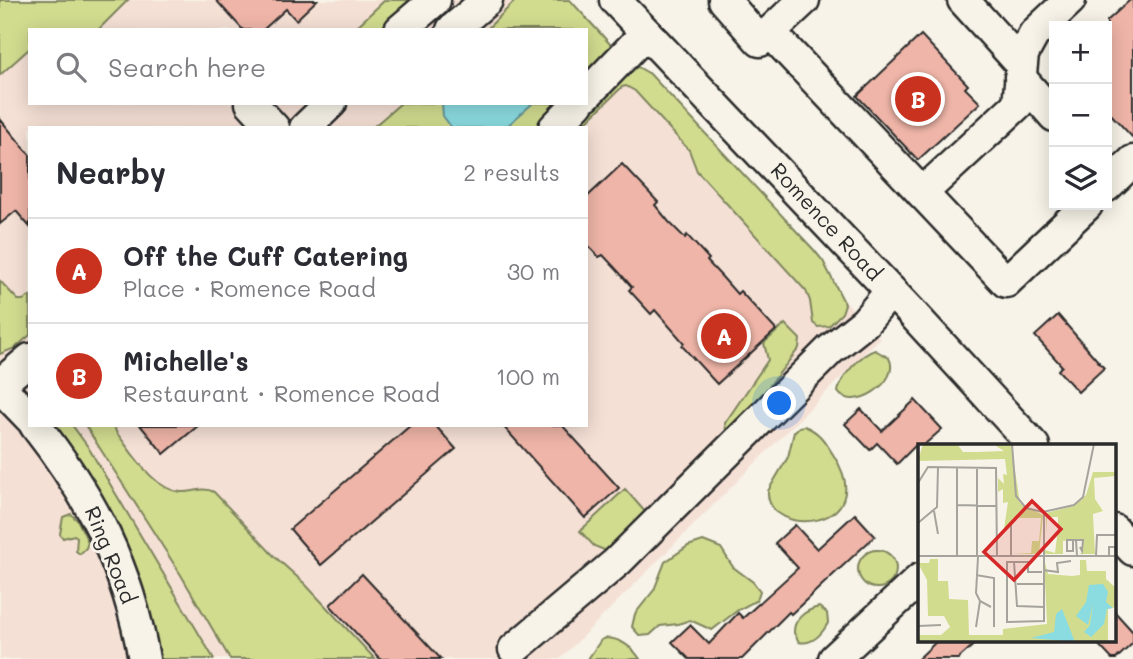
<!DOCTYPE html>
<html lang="en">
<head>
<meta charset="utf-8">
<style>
	body { margin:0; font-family:Mali,sans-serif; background:#f2f2f3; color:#2b2b33 }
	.controls { position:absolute; right:21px; top:21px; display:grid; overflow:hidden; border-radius:0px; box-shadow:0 4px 18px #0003 }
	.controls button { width:63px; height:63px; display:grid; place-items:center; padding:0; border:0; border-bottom:2px solid #e1e1e2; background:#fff; color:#2b2b33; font:35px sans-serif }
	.you { position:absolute; left:780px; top:404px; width:24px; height:24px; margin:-18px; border:5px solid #fff; border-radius:50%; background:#1a73e8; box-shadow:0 0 0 10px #1a73e833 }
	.badge { display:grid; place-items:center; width:46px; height:46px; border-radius:50%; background:#c8321e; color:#fff; font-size:23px; font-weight:700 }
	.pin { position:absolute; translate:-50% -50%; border:4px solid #fff; box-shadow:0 2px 7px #0006 }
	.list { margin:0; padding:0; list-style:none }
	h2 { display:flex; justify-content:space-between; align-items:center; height:91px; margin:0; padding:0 28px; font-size:30px }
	h2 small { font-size:23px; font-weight:400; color:#7c7c81 }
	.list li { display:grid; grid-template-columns:46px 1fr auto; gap:21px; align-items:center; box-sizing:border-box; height:105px; padding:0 28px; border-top:2px solid #e1e1e2 }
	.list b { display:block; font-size:26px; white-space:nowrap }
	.list p { margin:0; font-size:23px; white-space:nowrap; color:#7c7c81 }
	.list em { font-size:23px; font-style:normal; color:#7c7c81 }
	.icon { flex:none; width:38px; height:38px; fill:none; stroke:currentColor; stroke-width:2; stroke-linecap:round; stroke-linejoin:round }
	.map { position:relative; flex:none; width:1133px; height:659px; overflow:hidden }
	.search { position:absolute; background:#fff; box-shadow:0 4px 18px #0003; left:28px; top:28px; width:560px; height:77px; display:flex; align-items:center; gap:18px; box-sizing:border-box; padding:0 24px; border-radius:0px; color:#7c7c81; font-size:26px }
	.panel { position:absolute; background:#fff; box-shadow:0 4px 18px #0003; left:28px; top:126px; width:560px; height:301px; border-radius:0px }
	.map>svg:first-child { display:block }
	.built { fill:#f5e0d5; fill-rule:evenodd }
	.green { fill:#d1dc8f; stroke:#7e845d; stroke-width:2 }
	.water { fill:#8bdce1; stroke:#659598; stroke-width:2 }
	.building { fill:#efb5a8; stroke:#2b2b2b; stroke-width:2 }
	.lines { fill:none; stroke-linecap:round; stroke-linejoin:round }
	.minor-casing { stroke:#2b2b2b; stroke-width:35 }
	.minor { stroke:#f7f3e8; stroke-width:30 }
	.labels { text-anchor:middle; stroke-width:6; stroke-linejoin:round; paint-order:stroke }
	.street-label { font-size:21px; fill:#2b2b2b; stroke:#f7f3e8 }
	.inset-road { fill:none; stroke:#a5a39c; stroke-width:2 }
	.view { fill:#d62828; fill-opacity:0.15; stroke:#d62828; stroke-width:3.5 }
	.inset-edge { fill:none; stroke:#2b2b2b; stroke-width:3.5 }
</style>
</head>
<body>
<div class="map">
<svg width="1133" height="659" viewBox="0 0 1133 659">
	<rect width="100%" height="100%" fill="#f7f3e8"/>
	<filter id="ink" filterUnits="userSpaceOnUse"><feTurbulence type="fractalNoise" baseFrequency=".0143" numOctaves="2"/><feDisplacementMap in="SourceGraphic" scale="14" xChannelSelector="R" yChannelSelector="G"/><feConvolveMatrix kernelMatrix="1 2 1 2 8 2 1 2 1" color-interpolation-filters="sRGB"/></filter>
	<g filter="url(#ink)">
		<!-- built -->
		<path class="built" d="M0 0H564L880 338 560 659H0ZM30 30H586V103H30ZM30 128H586V425H30Z"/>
		<!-- green -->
		<g class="green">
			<polygon points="0,0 128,0 98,30 30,30 30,48 0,75"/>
			<polygon points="385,0 420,0 385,30 353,30"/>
			<polygon points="516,0 570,0 610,44 613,48 586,91 586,30 486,30"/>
			<polygon points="638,67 650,74 814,250 823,261 845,304 842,313 829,326 818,327 813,323 810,301 806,291 697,171 689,150 635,91 626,86 622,87 580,128 570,128 633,68"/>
			<polygon points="401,103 574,103 550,128 372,128"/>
			<polygon points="0,281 18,300 23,300 30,296 30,335 15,348 0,354"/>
			<polygon points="785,324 800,339 799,348 736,428 726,431 725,423 768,360 764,343"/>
			<path d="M875 350 889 358C902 382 852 413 838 392 840 377 861 354 875 350Z"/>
			<polygon points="46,425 72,425 88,447 214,659 153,659"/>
			<path d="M85 425H114L116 432C132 452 153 490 181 492 194 493 202 486 214 492L274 556 305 584 375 659H230L181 575Z"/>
			<path d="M804 426C819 431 826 443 834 456 881 530 766 540 768 491L788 457 794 432 799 427Z"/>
			<polygon points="625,489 646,513 607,551 594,546 580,531"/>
			<polygon points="71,514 78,521 88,542 86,548 80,554 76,551 77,537 74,535 63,538 60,534 63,517"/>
			<polygon points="703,541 721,548 733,567 753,582 760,591 757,600 738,610 712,630 690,620 678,624 660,626 650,635 640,636 632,627 635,614 654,590 665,562 688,546"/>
			<circle cx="877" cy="569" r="19"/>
			<path d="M819 607 827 613 828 623C822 634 812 645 799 642L794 633C793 619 806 610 819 607Z"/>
			<path d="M606 638C620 638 633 648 640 659H588L601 640Z"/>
		</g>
		<!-- water -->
		<polygon class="water" points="442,103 533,103 505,128 452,128 443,116"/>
		<!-- building -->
		<g class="building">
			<polygon points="216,0 317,0 296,20 286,9 263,30 243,30"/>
			<polygon points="1130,0 1133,0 1133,138 1107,110 1107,21"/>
			<polygon points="921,35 968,85 965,88 980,103 918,160 857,96"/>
			<polygon points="0,119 30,155 30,227 16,211 0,224"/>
			<polygon points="622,164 658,202 655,205 669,222 685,238 687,235 709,259 707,261 722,277 737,294 740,291 776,330 717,384 682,346 684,343 670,327 655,310 651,314 629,290 632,287 617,270 603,255 599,257 586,244 586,198"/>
			<polygon points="1058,315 1104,368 1078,392 1058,370 1062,366 1035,336"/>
			<polygon points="915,400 942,429 924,445 920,445 919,450 915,446 897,464 877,443 870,450 845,424 861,409 882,431"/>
			<polygon points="140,425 199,425 164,454"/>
			<polygon points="411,425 435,425 456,449 321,565 290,529"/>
			<polygon points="502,425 562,425 619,488 585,518"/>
			<polygon points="855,514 875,536 791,614 789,612 742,659 689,659 672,642 690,625 709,644 738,613 743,618 798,568 775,543 795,525 817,549"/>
			<polygon points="362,574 441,659 380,659 330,605"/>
			<polygon points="1114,611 1133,632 1133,643 1116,659 1112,659 1094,640 1114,640"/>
			<polygon points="938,640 979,640 958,659 918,659"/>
		</g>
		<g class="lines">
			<defs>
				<g id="minor">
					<polyline points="615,0 911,312 1034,446"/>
					<polyline points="724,0 760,41 770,32"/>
					<polyline points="804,0 770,32 1006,282 1087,205"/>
					<polyline points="963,0 1021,64"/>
					<polyline points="400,30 435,0"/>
					<polyline points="452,30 487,0"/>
					<polyline points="1020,77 1054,116"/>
					<polyline points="586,95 646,33"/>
					<polyline points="251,103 274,128"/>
					<polyline points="305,128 331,103"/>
					<polyline points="554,128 578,103"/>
					<polyline points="1107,186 1133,161"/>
					<polyline points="922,193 1018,104 1023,54 1034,34 1070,0"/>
					<polyline points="0,384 30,359"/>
					<polyline points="0,387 30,418"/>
					<path d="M35 425C92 498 128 567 144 659"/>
					<polyline points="1114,530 1133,550"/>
					<polyline points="514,649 617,562 830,350 865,322 891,291"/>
					<polyline points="834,659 920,579"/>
				</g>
			</defs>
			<!-- minor casing -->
			<use href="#minor" class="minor-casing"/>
			<!-- minor -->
			<use href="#minor" class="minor"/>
		</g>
	</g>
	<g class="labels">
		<!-- street labels -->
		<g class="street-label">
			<text transform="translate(826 222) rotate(47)" y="7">Romence Road</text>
			<text transform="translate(110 555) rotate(68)" y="7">Ring Road</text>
		</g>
	</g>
	<!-- overview -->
	<g transform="translate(918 444)">
		<rect width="198" height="198" fill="#f7f3e8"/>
		<path d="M5 0H39L45 8H60L86 7 75 0H93L102 59 125 71 121 110H94L113 109 114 97H121L123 74H95L91 83 86 85 90 58 85 59V45L80 48V34L86 40 85 30 89 31 87 15 0 17ZM175 28H198V32L176 34 177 55 185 67 175 70 177 110H161L165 108V95L145 97V110H127V106L137 109 140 85V73H129L128 90V69L155 62 168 51ZM12 115H20V137H30L31 155 50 156 51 191H85V185L129 180 126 115 130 130 154 132 162 131V116H168L169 127H188V135L198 144V163L190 165V198H0V191H23L32 183 26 172H10L9 136 0 119H11Z" fill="#d1dc8f"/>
		<path d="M185 140 190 148 188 158 195 164 189 165 186 180 173 193 166 188 172 181 175 160 170 181 158 172 168 158 171 141ZM144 165 157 198 113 194 136 188 138 170Z" fill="#8bdce1"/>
		<path class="inset-road" d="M94 0 98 52 108 64 125 68 156 61 165 53 176 0M59 23V113M0 39 10 23 78 24 79 112M39 61 79 62M16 67 20 90M0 79 19 63 20 23M93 81V112M155 96V107H149V96H158L159 112M158 96H165L164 107 162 103M0 112H198M178 112 179 91H198M191 112V103H197L198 114M39 113V23M60 113 58 149 62 157 73 163M96 118 99 162 126 163M125 126 140 128 139 119 153 117M124 128H110V118H89V178L126 177V68M58 131 76 134V183M0 136V182M99 140H126M0 182 23 181M58 183 62 157"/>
		<path class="view" d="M114 57 143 85 96 136 66 108Z"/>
		<rect width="198" height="198" class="inset-edge"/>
	</g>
</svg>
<div class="controls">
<button>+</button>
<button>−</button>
<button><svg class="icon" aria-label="layers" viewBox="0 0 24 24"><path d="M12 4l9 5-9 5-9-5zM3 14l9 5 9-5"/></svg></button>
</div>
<div class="you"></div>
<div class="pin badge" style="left:724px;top:336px">A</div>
<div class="pin badge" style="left:918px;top:99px">B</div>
<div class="search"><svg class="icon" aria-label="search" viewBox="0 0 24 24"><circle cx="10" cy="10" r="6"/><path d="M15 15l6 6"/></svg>Search here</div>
<section class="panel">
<h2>Nearby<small>2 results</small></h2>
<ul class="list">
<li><span class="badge">A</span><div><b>Off the Cuff Catering</b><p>Place · Romence Road</p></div><em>30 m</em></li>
<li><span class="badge">B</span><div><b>Michelle's</b><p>Restaurant · Romence Road</p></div><em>100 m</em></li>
</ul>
</section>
</div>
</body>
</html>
